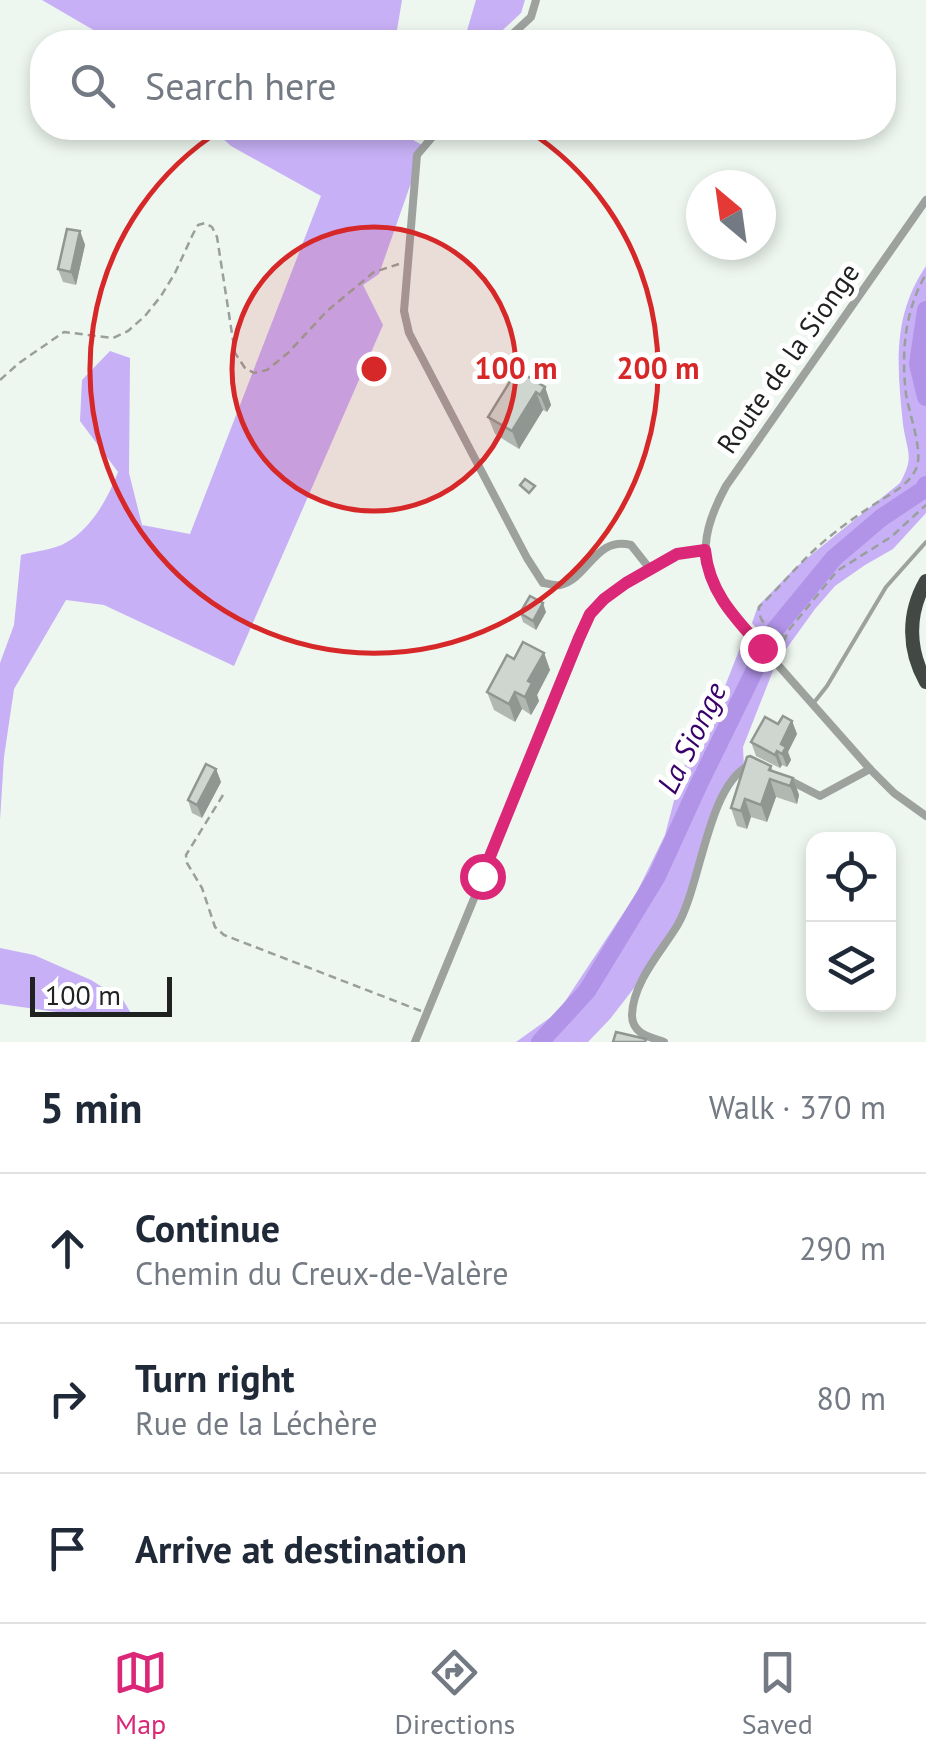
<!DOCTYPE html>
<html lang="en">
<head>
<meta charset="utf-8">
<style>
	body { margin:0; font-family:"PT Sans",sans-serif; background:#f6f6f7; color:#1f2937 }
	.controls { position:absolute; right:30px; bottom:30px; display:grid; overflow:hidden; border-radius:20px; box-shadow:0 5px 15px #0003 }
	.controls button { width:90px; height:90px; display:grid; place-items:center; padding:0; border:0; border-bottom:2px solid #e0e1e3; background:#fff; color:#1f2937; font:50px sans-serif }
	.compass { position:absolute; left:686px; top:170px; width:90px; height:90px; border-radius:50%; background:#fff; box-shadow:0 5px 15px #0003; rotate:331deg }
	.scale { position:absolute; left:30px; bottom:25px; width:142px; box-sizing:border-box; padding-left:10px; border:5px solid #1f2220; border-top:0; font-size:28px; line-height:35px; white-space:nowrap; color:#1f2220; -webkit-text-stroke:8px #fff; paint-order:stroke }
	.stop { position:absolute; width:30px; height:30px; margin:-22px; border:8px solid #db2777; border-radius:50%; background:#fff }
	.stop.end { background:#db2777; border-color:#fff; box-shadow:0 2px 10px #0008 }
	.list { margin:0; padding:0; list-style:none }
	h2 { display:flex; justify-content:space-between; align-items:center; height:130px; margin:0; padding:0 40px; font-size:42px }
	h2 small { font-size:32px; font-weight:400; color:#747a83 }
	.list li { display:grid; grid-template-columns:65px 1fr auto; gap:30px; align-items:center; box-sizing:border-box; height:150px; padding:0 40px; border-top:2px solid #e0e1e3 }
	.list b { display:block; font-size:38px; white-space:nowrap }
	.list p { margin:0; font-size:32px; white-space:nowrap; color:#747a83 }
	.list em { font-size:32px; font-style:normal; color:#747a83 }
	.icon { flex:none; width:55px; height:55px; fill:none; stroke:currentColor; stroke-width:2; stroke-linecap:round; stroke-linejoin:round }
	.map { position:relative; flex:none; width:926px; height:1042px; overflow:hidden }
	.search { position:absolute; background:#fff; box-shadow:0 5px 15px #0003; left:30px; right:30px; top:30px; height:110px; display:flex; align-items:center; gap:25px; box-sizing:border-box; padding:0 35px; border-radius:40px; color:#747a83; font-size:38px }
	.sheet { height:580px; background:#fff }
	nav { display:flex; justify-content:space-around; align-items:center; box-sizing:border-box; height:140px; border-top:2px solid #e0e1e3; background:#fff; font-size:28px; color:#747a83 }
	nav a { display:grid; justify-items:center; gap:5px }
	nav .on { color:#db2777 }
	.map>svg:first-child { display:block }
	.forest { fill:#c7b0f5 }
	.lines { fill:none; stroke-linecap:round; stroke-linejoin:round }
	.river { stroke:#b193e8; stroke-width:18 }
	.path { stroke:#99a09b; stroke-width:2.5; stroke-dasharray:8 5; stroke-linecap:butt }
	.lane { stroke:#9ea29f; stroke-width:4 }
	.street { stroke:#9ea29f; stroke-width:8 }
	.highway { stroke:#424843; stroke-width:14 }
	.wall { fill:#b1b8b2 }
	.shaded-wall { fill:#909691 }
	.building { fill:#ced6cf; stroke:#909691; stroke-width:2.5 }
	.route { stroke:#db2777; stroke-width:12 }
	.ring { fill:none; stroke:#d62828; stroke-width:5 }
	.labels { text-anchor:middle; stroke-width:10; stroke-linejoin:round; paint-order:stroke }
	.street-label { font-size:28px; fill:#1f2220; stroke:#fff }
	.water-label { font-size:30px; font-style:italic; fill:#39006a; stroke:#fff }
	.centre { fill:#d62828; stroke:#fff; stroke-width:5 }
	.ring-label { font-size:30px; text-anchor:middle; font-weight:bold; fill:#d62828; stroke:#fff; stroke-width:10; stroke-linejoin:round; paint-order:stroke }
</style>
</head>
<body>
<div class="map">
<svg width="926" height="1042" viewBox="0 0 926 1042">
	<rect width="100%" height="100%" fill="#edf6ef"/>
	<!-- forest -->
	<g class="forest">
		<polygon points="42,0 402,0 395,42 114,42"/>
		<polygon points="476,0 525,0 521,13 490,42 469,42 466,34"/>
		<path d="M211 128H391L424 146 379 274 363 285 383 325 234 666 104 605 66 600 14 689 4 757 0 820V663L14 625 21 555C35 551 55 550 67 542 92 528 108 498 118 472L80 421 82 380 110 351 130 358 129 473 142 525 190 534 321 196 231 146Z"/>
		<path d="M926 266V513L893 549 865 565 835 586 815 609 784 652 776 653 752 623 758 606 795 568 900 483C915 456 907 453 903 424 897 366 892 316 926 266Z"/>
		<polygon points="749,634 776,663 743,747 744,768 720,803 688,903 648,970 610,1019 588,1042 516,1042 558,1012 636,894 665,835 682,770 718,704 740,648"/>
		<polygon points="0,948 34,955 91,980 123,1000 132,1015 92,1017 0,1004"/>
	</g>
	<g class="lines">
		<!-- river -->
		<g class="river">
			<polyline points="926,310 918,364 926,397"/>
			<polyline points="540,1042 587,991 657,876 699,784 774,631 834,558 881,518 923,490 926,485"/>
		</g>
		<!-- path -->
		<g class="path">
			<polyline points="0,380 19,363 64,332 113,338 128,331 145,316 161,296 175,273 193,234 198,225 205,223 212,227 217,237 235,353 245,368 254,373 267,370 288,353 327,311 374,272 399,264"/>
			<path d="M785 637C771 629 758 624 759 607 776 591 791 573 808 556 829 535 856 516 881 500 894 492 909 484 916 469 924 452 909 414 906 394 901 352 905 310 926 274"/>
			<polyline points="779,654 788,631 837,571 891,537 926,505"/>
			<polyline points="223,795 186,855 187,863 202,888 215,927 224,935 421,1011"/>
		</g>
		<!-- lane -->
		<polyline class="lane" points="812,705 827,686 886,587 926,542"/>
		<!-- street -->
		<g class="street">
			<polyline points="504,42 531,17 536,0"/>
			<path d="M440 128 417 155 404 311 409 333 527 558 543 583C548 583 554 586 560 585 589 578 595 536 631 545L650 569"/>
			<path d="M926 200 726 486C702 530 697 560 724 604L870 769 894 793 926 816"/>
			<polyline points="789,780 820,796 870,769"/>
			<path d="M415 1042 591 614C617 585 665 552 705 549"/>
			<path d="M664 1042C650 1037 632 1034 632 1015 633 982 661 952 677 926 701 886 707 788 748 766"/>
		</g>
		<!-- highway -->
		<path class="highway" d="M926 581C907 614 908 650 926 682"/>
	</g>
	<!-- wall -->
	<g class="wall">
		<polygon points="80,231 85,245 76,285 63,282 58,269"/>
		<polygon points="545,387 551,405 547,412 543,410 519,449 495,434 488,417"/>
		<polygon points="546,612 536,630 523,622 520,613"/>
		<polygon points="544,653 550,670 537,695 539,701 531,715 522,709 515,722 494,710 487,692 514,659"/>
		<polygon points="792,721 797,734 788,752 791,760 787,767 782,765 780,768 756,756 751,742 778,724"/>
		<polygon points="771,766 773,771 793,778 799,795 797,804 776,797 767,822 751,817 747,829 737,826 731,808"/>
		<polygon points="216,769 221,782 202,818 192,813 188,800"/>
	</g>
	<!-- shaded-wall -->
	<g class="shaded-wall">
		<polygon points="80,231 85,245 76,285 71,272"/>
		<polygon points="545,387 551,405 547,412 540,395"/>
		<polygon points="536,392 543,410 519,449 512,431"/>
		<polygon points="543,603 546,612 536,630 533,621"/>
		<polygon points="544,653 550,670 537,695 539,701 531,715 525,697 528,681"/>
		<polygon points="515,692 522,709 515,722 509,704"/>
		<polygon points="792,721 797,734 788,752 791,760 787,767 782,754 781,744"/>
		<polygon points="777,751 782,765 780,768 775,755"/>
		<polygon points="216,769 221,782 202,818 197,805"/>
		<polygon points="793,778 799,795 797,804 790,786"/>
		<polygon points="770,779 776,797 767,822 761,805"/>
		<polygon points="745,799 751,817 747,829 741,811"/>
	</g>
	<!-- building -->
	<g class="building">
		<polygon points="67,229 80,231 71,272 58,269"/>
		<polygon points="517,370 545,387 540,395 536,392 512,431 488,417"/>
		<polygon points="525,479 535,486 529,493 520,485"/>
		<polygon points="530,596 543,603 533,621 520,613"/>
		<polygon points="523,642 544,653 528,681 532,683 525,697 515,692 509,704 487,692 507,655 514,659"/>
		<polygon points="783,716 792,721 781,744 786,747 782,754 777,751 775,755 751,742 765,717 778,724"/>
		<polygon points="750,756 771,766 769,770 793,778 790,786 770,779 761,805 745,799 741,811 731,808 747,757"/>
		<polygon points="206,764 216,769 197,805 188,800"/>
		<polygon points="616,1032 646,1039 645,1042 613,1042"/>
	</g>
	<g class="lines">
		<!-- route -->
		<path class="route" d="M482 876 579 638 590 614 604 599 626 583 677 554 705 550C709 592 735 618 762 648"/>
	</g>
	<!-- distance rings -->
	<circle cx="374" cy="369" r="142" fill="#d62828" fill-opacity=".12"/>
	<g class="ring">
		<circle cx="374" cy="369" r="142"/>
		<path d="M524 128A284 284 0 1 1 224 128"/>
	</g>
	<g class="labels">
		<!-- street labels -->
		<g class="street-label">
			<text transform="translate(788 358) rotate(-55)" y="10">Route de la Sionge</text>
		</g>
		<!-- water labels -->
		<g class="water-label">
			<text transform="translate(692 738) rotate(-64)" y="10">La Sionge</text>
		</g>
	</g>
	<circle cx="374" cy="369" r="15" class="centre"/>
	<g class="ring-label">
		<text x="516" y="379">100 m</text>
		<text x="658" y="379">200 m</text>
	</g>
</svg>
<div class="controls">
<button><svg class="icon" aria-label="locate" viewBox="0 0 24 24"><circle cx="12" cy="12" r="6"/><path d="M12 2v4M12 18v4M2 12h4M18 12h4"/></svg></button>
<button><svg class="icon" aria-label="layers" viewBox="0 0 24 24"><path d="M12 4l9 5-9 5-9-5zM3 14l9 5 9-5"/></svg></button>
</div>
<svg class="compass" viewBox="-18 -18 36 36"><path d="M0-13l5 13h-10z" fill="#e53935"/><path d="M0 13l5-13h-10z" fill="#747a83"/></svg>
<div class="scale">100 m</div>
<div class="stop" style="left:482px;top:876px"></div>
<div class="stop end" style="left:762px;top:648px"></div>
<div class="search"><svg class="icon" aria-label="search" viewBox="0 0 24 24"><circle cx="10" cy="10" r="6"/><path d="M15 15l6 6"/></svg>Search here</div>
</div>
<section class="sheet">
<h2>5 min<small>Walk · 370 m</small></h2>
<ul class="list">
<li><svg class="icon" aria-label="ahead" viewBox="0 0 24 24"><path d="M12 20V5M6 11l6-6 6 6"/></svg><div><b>Continue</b><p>Chemin du Creux-de-Valère</p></div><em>290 m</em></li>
<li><svg class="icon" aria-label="right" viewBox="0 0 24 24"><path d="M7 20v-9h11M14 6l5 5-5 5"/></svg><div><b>Turn right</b><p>Rue de la Léchère</p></div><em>80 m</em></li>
<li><svg class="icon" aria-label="arrive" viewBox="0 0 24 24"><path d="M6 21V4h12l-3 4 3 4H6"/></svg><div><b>Arrive at destination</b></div></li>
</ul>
</section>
<nav>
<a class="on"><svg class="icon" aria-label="map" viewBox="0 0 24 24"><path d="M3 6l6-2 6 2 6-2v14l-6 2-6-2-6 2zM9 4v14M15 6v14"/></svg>Map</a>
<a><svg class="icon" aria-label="directions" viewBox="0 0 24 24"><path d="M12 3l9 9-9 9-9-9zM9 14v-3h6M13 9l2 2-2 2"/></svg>Directions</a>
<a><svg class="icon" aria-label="saved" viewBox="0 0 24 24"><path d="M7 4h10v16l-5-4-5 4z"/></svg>Saved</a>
</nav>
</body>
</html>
